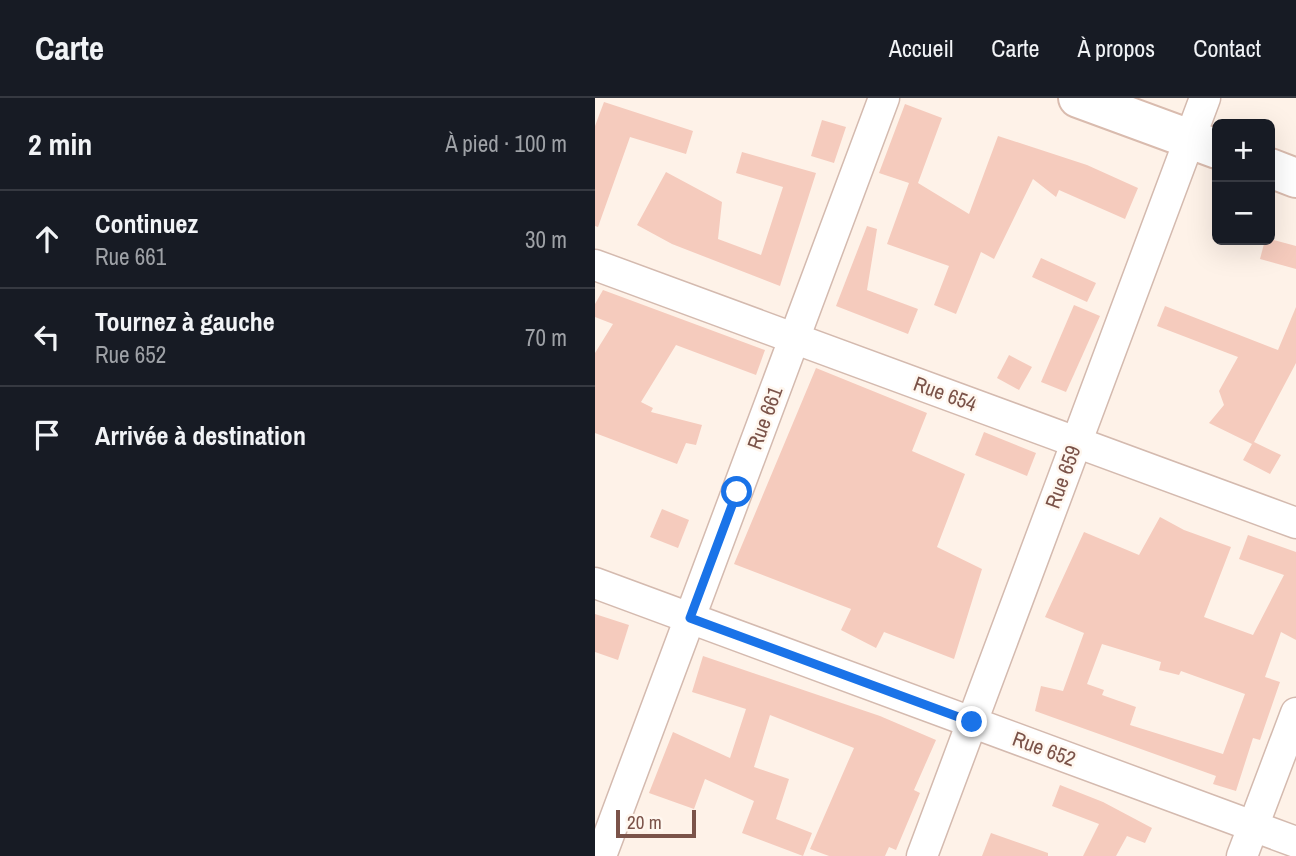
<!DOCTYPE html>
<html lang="fr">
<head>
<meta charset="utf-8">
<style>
	body { margin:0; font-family:"Archivo Narrow",sans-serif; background:#20242c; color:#f1f3f6 }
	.controls { position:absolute; right:21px; top:21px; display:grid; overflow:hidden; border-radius:10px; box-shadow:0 7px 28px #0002 }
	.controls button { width:63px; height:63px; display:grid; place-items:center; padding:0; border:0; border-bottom:2px solid #363941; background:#171b24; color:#f1f3f6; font:35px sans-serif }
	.scale { position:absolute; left:21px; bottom:18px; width:80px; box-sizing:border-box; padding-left:7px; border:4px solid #7b5349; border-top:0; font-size:19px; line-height:24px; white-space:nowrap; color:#7b5349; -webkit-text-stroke:5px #fff7ef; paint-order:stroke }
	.stop { position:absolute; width:21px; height:21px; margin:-16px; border:5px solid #1a73e8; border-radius:50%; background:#fff }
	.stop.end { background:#1a73e8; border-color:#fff; box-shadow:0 2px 7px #0008 }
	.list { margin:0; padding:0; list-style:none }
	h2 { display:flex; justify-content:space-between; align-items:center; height:91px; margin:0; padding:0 28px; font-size:30px }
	h2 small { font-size:23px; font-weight:400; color:#9ea1a6 }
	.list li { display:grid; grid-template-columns:46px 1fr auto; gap:21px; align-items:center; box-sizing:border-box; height:98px; padding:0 28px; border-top:2px solid #363941 }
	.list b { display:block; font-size:26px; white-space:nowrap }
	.list p { margin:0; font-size:23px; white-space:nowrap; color:#9ea1a6 }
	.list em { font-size:23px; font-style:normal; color:#9ea1a6 }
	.icon { flex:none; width:38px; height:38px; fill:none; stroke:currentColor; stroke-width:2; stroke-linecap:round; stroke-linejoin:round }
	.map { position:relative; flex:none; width:701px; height:758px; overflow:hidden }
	header { display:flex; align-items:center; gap:42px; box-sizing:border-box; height:98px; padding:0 35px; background:#171b24; border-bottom:2px solid #363941 }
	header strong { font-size:33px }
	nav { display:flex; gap:38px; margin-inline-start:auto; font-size:24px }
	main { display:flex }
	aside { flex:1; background:#171b24 }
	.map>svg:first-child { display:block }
	.building { fill:#f5cbbd; fill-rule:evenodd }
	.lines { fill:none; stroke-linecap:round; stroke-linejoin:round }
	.street-casing { stroke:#d4baaf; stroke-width:33 }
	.secondary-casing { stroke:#d9bbae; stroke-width:42 }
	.street { stroke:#fff; stroke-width:30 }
	.secondary { stroke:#fff; stroke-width:38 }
	.route { stroke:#1a73e8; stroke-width:9 }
	.labels { text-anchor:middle; stroke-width:5; stroke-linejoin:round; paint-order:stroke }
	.street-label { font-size:21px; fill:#7b5349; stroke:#fff7ef }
</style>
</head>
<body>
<header>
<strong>Carte</strong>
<nav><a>Accueil</a><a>Carte</a><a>À propos</a><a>Contact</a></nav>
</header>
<main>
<aside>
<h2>2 min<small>À pied · 100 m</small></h2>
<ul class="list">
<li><svg class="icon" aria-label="ahead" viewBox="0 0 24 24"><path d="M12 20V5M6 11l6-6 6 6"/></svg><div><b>Continuez</b><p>Rue 661</p></div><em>30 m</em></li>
<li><svg class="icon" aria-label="left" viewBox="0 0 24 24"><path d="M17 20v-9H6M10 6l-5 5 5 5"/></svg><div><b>Tournez à gauche</b><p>Rue 652</p></div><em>70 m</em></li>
<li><svg class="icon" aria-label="arrive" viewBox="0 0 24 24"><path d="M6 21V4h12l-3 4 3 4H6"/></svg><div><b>Arrivée à destination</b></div></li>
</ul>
</aside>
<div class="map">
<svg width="701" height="758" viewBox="0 0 701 758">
	<rect width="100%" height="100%" fill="#fef2e8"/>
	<!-- building -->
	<g class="building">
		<polygon points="9,4 98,33 91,56 35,39 3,129 0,128 0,28"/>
		<polygon points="310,6 347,20 323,85 374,116 403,38 492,67 543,90 530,121 464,92 461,99 438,81 399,161 386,154 361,216 339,207 354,168 292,146 314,85 284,75"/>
		<polygon points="227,22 251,29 239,65 216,58"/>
		<polygon points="147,54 221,75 185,188 77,146 42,127 71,74 127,104 123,141 166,157 188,89 141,75"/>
		<polygon points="272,128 282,131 272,192 323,211 313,236 241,208"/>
		<polygon points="675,141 701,148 701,171 665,161 670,142"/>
		<polygon points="446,160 501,185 492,204 437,179"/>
		<polygon points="8,192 170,252 161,277 81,247 46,304 58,310 56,314 107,327 101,347 91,345 82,366 0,335 0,255 18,226 0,219 0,206"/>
		<polygon points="479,207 505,218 471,294 446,284"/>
		<polygon points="570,208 683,252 701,209 701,265 659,344 686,357 675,376 648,362 657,346 614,325 629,307 624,293 643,259 562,228"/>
		<polygon points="414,257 437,269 424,292 402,280"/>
		<polygon points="221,270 332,315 317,353 370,376 342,449 387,471 359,561 289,534 281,550 246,532 256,511 139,466"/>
		<polygon points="389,334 441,355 432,378 380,357"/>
		<polygon points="67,411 94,422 83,450 55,439"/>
		<path d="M565 419 589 432 636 449 609 519 658 537 689 477 644 461 653 437 701 454V542L686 534 670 579 685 584 665 642 658 640 641 693 618 686 621 678 440 613 446 588 468 593 489 535 450 519 489 434 544 457ZM507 546 566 564 564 572 584 577 586 573 650 596 628 656 535 627 541 609 507 597 509 592 492 586Z"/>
		<polygon points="0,516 34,527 23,562 0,554"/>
		<polygon points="108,558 285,618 341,642 319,692 325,695 301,752 294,749 290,758 234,758 215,751 259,650 175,617 159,669 194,681 181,721 217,735 208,758 147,735 159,703 110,681 99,711 54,695 78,634 135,660 151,611 97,594"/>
		<polygon points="465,687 508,704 557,730 550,745 532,738 521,758 488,758 504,726 457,708"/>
		<polygon points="396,735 453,755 453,758 387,758"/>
	</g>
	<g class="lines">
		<defs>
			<g id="street">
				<polyline points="0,167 701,425"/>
				<polyline points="0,485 701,744"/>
				<polyline points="6,758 289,0"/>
				<polyline points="327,758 610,0"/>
				<polyline points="647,758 701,615"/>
			</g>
			<g id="secondary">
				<polyline points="483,0 622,51"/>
				<polyline points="675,70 701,80"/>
			</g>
		</defs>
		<!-- street casing -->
		<use href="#street" class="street-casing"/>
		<!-- secondary casing -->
		<use href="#secondary" class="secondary-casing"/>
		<!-- street -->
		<use href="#street" class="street"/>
		<!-- secondary -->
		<use href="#secondary" class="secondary"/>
	</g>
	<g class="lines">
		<!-- route -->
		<polyline class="route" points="142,394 95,520 377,624"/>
	</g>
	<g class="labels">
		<!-- street labels -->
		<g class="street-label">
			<text transform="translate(350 296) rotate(20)" y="7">Rue 654</text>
			<text transform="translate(170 320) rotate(-70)" y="7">Rue 661</text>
			<text transform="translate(468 379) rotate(-70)" y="7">Rue 659</text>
			<text transform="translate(449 651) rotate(20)" y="7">Rue 652</text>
		</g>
	</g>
</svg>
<div class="controls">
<button>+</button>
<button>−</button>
</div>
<div class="scale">20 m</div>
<div class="stop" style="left:142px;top:394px"></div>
<div class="stop end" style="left:377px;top:624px"></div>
</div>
</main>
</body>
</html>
